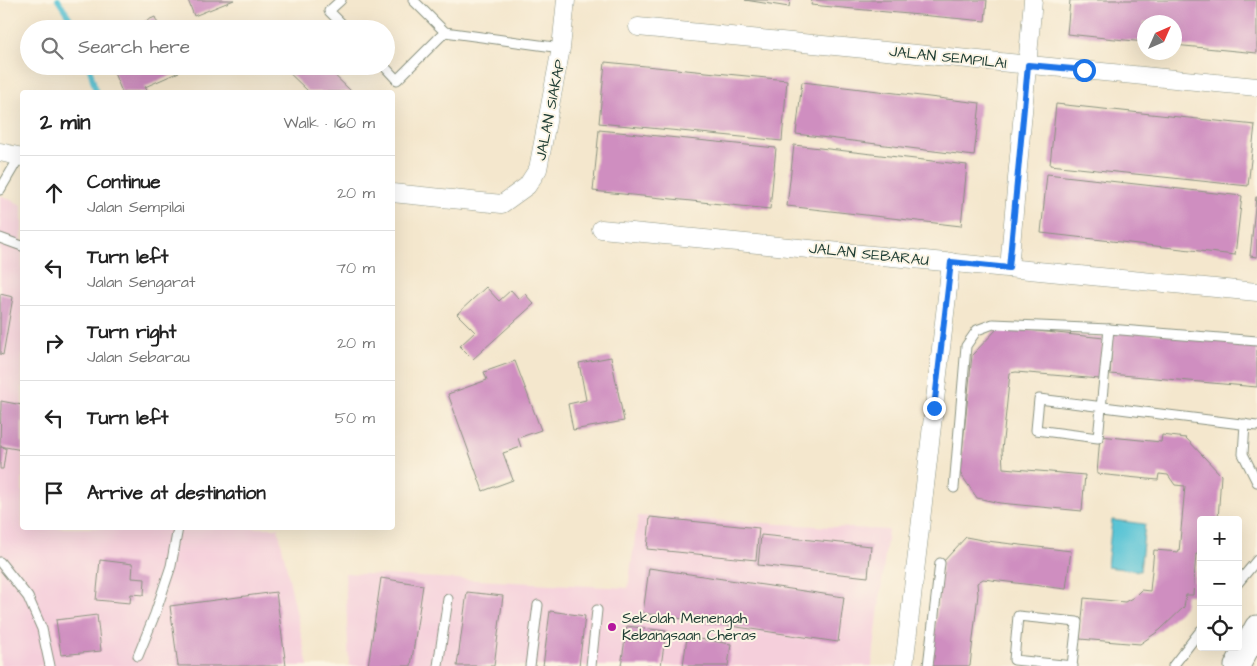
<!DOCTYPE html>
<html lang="en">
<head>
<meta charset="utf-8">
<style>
	body { margin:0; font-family:"Architects Daughter",sans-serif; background:#f2f2f2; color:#222 }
	.controls { position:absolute; right:15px; bottom:15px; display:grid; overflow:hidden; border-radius:5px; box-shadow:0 5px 20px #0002 }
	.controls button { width:45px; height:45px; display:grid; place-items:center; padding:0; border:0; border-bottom:1px solid #e0e0e0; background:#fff; color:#222; font:25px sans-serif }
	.compass { position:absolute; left:1137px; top:15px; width:45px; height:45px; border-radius:50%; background:#fff; box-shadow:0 5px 20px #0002; rotate:45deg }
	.stop { position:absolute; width:15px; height:15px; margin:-11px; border:4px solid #1a73e8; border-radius:50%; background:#fff }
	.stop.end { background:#1a73e8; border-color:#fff; box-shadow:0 1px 5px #0008 }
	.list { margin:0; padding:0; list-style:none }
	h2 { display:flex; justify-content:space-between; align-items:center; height:65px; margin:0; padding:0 20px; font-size:21px }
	h2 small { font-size:16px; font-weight:400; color:#767676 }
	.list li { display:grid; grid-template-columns:32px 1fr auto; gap:15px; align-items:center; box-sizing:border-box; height:75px; padding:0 20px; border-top:1px solid #e0e0e0 }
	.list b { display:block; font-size:19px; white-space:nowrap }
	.list p { margin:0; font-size:16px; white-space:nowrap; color:#767676 }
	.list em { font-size:16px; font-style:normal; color:#767676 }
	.icon { flex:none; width:28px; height:28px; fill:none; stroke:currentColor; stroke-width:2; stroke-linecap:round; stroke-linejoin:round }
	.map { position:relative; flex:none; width:1257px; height:666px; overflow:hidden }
	.search { position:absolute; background:#fff; box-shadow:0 5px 20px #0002; left:20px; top:20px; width:375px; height:55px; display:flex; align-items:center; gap:12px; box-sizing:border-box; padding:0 18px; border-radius:28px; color:#767676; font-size:19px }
	.panel { position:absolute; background:#fff; box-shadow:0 5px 20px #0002; left:20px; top:90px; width:375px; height:440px; border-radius:5px }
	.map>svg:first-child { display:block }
	.built { fill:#f5cfdb }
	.water { fill:#5ac4d5; stroke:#3c8084 }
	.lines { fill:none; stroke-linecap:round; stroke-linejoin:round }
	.stream { stroke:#5ac4d5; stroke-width:5.5 }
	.building { fill:#cf8ec0 }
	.service-casing { stroke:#8a9280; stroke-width:11 }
	.minor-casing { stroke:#8a9280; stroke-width:19 }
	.secondary-casing { stroke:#8a9280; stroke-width:27 }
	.service { stroke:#fff; stroke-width:9 }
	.minor { stroke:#fff; stroke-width:18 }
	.secondary { stroke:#fff; stroke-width:25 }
	.route { stroke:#1a73e8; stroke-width:6 }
	.poi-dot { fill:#b5179e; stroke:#fcf5e5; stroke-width:2 }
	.labels { text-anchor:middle; stroke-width:4; stroke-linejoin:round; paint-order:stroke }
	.street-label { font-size:15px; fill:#1f3d34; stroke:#fcf5e5 }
	.poi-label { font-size:15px; fill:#1f3d34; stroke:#fcf5e5; text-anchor:start }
</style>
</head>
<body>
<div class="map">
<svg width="1257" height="666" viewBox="0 0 1257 666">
	<rect width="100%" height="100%" fill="#fcf5e5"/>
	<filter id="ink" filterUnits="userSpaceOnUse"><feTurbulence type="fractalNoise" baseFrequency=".02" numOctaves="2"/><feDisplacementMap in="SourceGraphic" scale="10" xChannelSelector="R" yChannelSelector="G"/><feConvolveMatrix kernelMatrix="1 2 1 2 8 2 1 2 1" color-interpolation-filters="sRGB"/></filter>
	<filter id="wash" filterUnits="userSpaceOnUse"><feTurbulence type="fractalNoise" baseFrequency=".0096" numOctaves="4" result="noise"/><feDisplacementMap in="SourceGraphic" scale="20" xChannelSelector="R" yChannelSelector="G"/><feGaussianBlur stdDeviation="1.12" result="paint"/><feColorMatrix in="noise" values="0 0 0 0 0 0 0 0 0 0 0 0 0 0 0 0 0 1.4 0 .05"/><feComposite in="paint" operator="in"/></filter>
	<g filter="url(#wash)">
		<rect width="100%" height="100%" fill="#f4e7cd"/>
		<!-- built -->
		<g class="built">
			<polygon points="0,195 22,205 22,528 278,528 308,666 0,666"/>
			<polygon points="638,516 888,530 872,666 349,666 345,573 628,588"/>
		</g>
		<!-- water -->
		<polygon class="water" points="1112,520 1145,524 1140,571 1107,567"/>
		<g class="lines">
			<!-- stream -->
			<g class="stream">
				<polyline points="58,0 77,29"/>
				<polyline points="89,66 96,92"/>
			</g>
		</g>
		<g id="blocks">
			<!-- building -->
			<g class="building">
				<polygon points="188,0 234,0 194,16"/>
				<polygon points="745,0 790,0 789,7"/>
				<polygon points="812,0 987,0 985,21 811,5"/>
				<polygon points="1070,0 1257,0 1257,53 1174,45 1174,22 1144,22 1144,42 1067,34"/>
				<polygon points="155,17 160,29 128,29"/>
				<polygon points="605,62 787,80 782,141 599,123"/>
				<polygon points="111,66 176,66 179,72 145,87 148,92 122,92"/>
				<polygon points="282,66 325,66 352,92 309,92"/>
				<polygon points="802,82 980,103 974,156 796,134"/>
				<polygon points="1056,104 1255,125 1248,186 1050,165"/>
				<polygon points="599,130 776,148 770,209 593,191"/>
				<polygon points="794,145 967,165 961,226 787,206"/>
				<polygon points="1047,174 1242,196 1235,255 1041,233"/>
				<polygon points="1256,197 1257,197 1257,257 1250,256"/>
				<polygon points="486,287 499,301 511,290 519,299 525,294 534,304 473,359 460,346 475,332 457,314"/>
				<polygon points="0,294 13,297 3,355 0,354"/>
				<polygon points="999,327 1104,338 1100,379 1016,372 1010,373 1002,450 1003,468 1085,475 1082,511 1000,503 977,498 960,473 972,355"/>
				<polygon points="1113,330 1257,343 1257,387 1110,374"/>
				<polygon points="611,357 624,421 573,430 568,404 586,400 579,363"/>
				<polygon points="515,361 541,430 518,438 521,447 503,453 513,480 483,491 448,394 487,380 484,372"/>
				<polygon points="1,401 22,405 22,450 0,446"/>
				<polygon points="1162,435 1186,438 1221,475 1218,520 1201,520 1201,554 1196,554 1193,595 1186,595 1184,607 1160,630 1140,644 1080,639 1084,598 1125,602 1134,597 1141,590 1150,591 1154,550 1179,552 1185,486 1175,485 1168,475 1159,474 1158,480 1097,474 1100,436 1161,442"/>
				<polygon points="0,447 6,448 3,469 0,469"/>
				<polygon points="650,517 759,528 756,560 647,549"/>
				<polygon points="761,535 871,546 868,577 758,565"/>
				<polygon points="966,537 987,541 1071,551 1066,589 983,579 977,583 978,594 970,666 931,666 942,563"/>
				<polygon points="100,560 133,564 132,578 145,579 144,595 131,594 130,603 96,600"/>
				<polygon points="649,568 844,597 838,642 643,613"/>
				<polygon points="381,578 423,585 411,666 368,666"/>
				<polygon points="276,592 286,666 178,666 170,606"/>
				<polygon points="467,592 503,596 494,666 457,666"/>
				<polygon points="550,611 585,616 579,666 543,666"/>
				<polygon points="97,615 101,651 61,655 56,620"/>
				<polygon points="627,626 666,631 661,666 621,666"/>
				<polygon points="687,637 731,644 728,666 683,666"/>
			</g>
		</g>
	</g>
	<g filter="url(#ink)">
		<use href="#blocks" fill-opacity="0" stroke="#8a9280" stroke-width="1"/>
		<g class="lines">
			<defs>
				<g id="service">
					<polyline points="341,0 329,11 347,29"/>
					<polyline points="413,0 445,32 561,48"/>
					<polyline points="384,66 397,80 445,32"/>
					<polyline points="0,190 20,156"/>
					<polyline points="0,238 22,246"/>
					<polyline points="1109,329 1098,438 1036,430 1039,399 1257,426"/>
					<polyline points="1245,424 1243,454 1257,482"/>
					<polyline points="954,488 966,346 977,330 993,324 1109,329 1257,341"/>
					<polyline points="0,562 28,597 42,629 50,666"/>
					<polyline points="1238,583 1257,560"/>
					<polyline points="138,656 155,614 171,566 178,528"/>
					<polyline points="438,666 448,599"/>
					<polyline points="530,666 538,605"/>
					<polyline points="591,666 597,610"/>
					<polyline points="928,666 940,563"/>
					<polyline points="1072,666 1077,622 1018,616 1014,660 1073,666"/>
					<polyline points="1173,666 1201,630"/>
				</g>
				<g id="minor">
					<polyline points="638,27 1257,87"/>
					<polyline points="0,152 22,157"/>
					<polyline points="392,193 502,204 527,186 538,169 561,48 566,0"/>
					<polyline points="601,229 1257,292"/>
					<polyline points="1009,268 1033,0"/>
					<polyline points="904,666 951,262"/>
				</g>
				<polyline id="secondary" points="1237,666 1257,628"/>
			</defs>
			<!-- service casing -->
			<use href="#service" class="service-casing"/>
			<!-- minor casing -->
			<use href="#minor" class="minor-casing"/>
			<!-- secondary casing -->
			<use href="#secondary" class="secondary-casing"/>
			<!-- service -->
			<use href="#service" class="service"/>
			<!-- minor -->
			<use href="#minor" class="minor"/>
			<!-- secondary -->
			<use href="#secondary" class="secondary"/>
		</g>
	</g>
	<g class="lines" filter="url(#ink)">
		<!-- route -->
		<polyline class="route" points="934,408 951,262 1009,268 1028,65 1084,70"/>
	</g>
	<!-- markers -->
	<circle class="poi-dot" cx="612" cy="627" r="5"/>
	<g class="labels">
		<!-- street labels -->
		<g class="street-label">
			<text transform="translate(948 57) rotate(6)" y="5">JALAN SEMPILAI</text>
			<text transform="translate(550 110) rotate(-79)" y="5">JALAN SIAKAP</text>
			<text transform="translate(869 254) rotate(6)" y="5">JALAN SEBARAU</text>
		</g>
		<!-- poi labels -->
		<g class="poi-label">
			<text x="622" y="623">Sekolah Menengah<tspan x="622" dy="17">Kebangsaan Cheras</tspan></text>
		</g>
	</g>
</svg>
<div class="controls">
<button>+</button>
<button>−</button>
<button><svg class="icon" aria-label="locate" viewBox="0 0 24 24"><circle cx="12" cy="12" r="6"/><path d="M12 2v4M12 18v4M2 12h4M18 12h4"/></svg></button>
</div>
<svg class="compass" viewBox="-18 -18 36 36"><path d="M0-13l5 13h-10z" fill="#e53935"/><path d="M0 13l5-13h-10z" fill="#767676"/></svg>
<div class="stop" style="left:1084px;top:70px"></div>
<div class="stop end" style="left:934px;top:408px"></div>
<div class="search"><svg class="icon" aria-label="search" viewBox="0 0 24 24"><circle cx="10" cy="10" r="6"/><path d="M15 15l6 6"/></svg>Search here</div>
<section class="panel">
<h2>2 min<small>Walk · 160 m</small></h2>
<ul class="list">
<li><svg class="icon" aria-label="ahead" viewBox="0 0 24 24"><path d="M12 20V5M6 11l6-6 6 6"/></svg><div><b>Continue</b><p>Jalan Sempilai</p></div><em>20 m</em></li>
<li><svg class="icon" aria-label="left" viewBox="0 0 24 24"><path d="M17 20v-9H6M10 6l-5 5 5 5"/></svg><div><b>Turn left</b><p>Jalan Sengarat</p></div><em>70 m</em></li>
<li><svg class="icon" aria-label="right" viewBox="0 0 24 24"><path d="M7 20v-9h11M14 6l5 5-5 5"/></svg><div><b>Turn right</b><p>Jalan Sebarau</p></div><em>20 m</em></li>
<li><svg class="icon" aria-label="left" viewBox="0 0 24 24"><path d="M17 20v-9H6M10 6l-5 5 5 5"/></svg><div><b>Turn left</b></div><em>50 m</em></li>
<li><svg class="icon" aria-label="arrive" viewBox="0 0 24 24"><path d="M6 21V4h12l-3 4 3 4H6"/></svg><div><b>Arrive at destination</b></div></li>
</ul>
</section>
</div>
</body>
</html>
